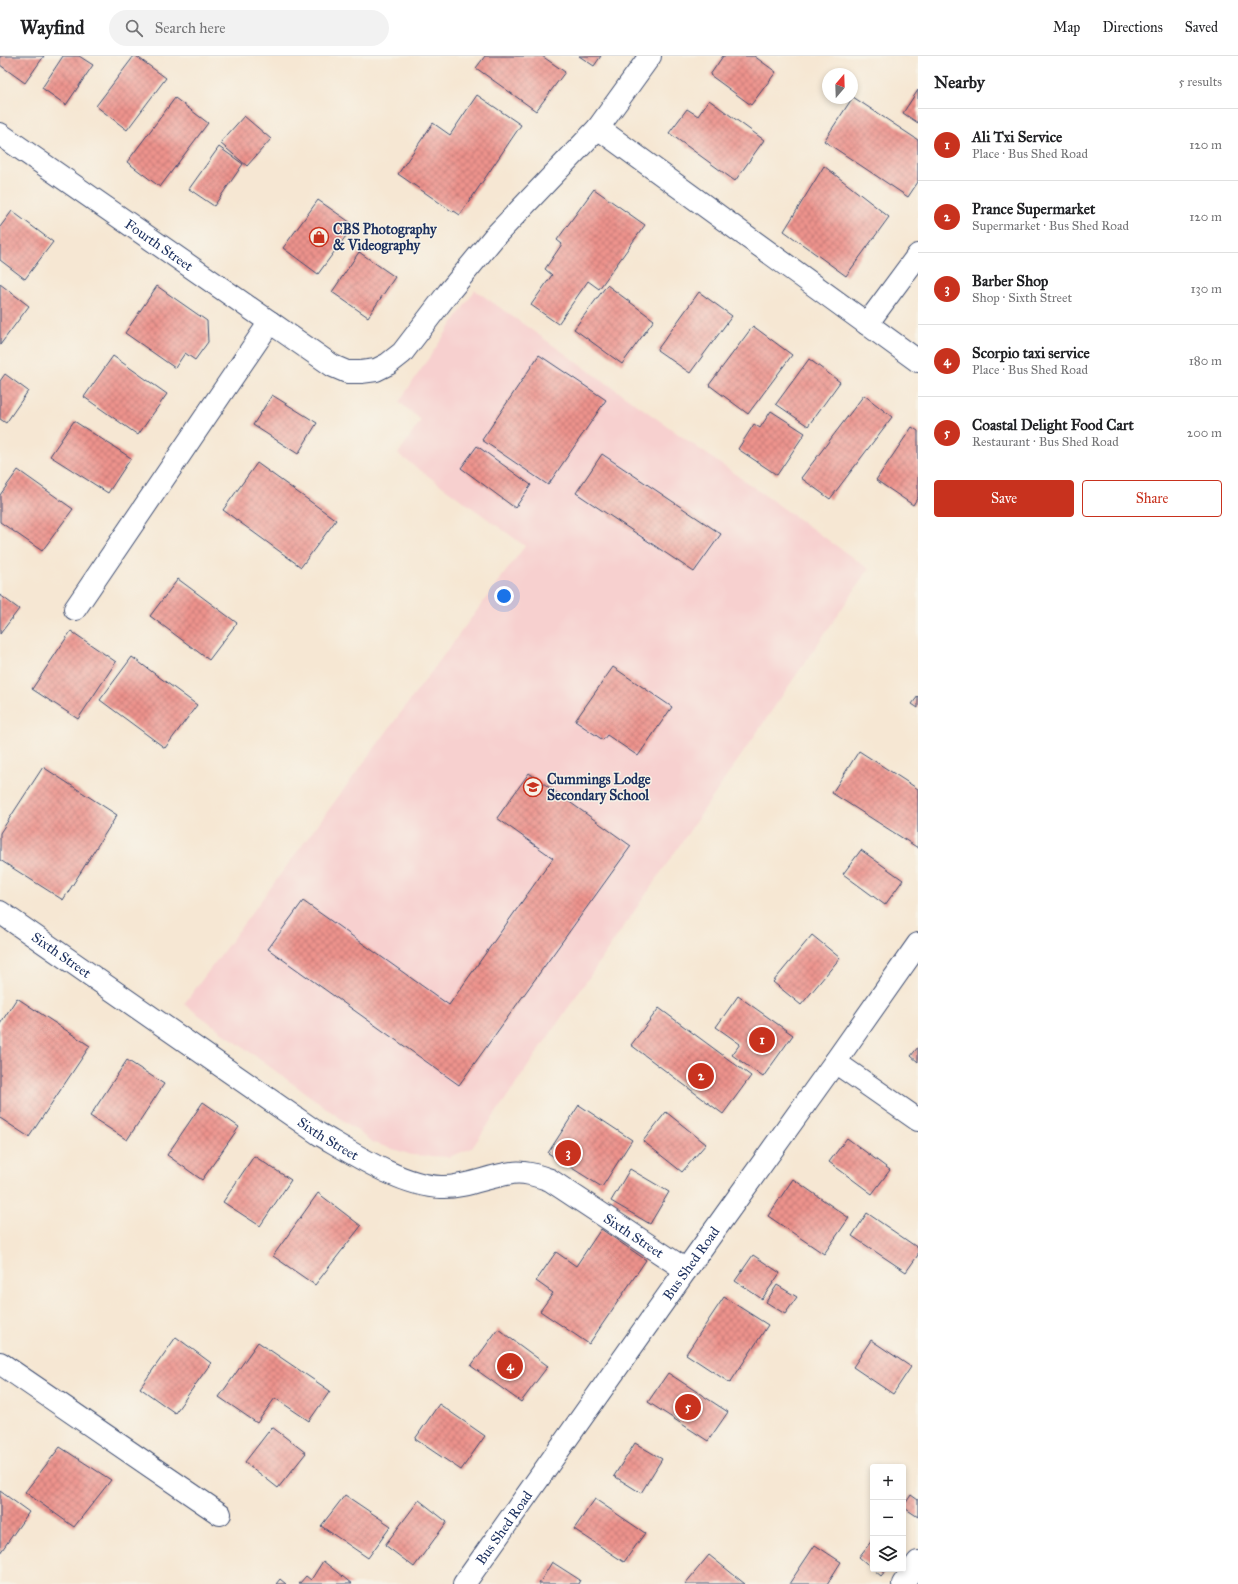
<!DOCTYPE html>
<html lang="en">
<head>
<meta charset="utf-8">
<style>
	body { margin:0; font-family:"IM FELL Great Primer",serif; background:#f2f2f2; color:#202124 }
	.controls { position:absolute; right:12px; bottom:12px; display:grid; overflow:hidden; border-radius:4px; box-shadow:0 2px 6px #0003 }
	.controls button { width:36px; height:36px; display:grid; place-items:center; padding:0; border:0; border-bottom:1px solid #e0e0e0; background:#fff; color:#202124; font:20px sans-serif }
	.compass { position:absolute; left:822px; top:12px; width:36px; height:36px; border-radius:50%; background:#fff; box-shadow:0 2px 6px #0003; rotate:19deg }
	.you { position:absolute; left:504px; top:540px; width:14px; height:14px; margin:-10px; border:3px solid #fff; border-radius:50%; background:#1a73e8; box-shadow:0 0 0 6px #1a73e833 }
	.badge { display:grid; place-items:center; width:26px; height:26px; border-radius:50%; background:#c8321e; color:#fff; font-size:13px; font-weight:700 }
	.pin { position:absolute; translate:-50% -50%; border:2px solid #fff; box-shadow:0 1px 4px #0006 }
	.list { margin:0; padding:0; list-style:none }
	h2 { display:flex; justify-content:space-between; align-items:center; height:52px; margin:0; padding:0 16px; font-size:17px }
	h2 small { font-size:13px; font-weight:400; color:#757577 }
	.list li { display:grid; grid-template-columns:26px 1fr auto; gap:12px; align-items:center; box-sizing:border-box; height:72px; padding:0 16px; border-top:1px solid #e0e0e0 }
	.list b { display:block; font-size:15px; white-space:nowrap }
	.list p { margin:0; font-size:13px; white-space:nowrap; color:#757577 }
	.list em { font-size:13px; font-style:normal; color:#757577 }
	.actions { display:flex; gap:8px; padding:12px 16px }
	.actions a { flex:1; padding:9px 0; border:1px solid #c8321e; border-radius:4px; text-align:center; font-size:14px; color:#c8321e }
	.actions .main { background:#c8321e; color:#fff }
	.icon { flex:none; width:22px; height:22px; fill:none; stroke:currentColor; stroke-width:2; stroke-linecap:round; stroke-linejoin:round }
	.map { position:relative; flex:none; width:918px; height:1528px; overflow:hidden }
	header { display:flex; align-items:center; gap:24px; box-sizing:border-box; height:56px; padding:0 20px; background:#fff; border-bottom:1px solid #e0e0e0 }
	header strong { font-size:19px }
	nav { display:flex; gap:22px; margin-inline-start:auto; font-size:14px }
	.search { width:280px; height:36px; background:#f2f2f2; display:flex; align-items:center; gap:10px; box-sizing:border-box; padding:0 14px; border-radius:22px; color:#757577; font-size:15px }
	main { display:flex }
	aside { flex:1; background:#fff }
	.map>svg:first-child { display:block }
	.built { fill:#f7d0cf }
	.building { fill:url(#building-cross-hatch) }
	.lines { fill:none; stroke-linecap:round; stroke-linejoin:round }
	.minor-casing { stroke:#3c4b70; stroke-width:24 }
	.minor { stroke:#fff; stroke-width:22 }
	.labels { text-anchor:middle; stroke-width:3; stroke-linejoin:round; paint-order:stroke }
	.poi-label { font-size:14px; font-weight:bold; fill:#1b2f5e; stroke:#f7f3e8; text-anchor:start }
	.street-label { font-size:14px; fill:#1b2f5e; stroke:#f7f3e8 }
</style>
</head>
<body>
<header>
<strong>Wayfind</strong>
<div class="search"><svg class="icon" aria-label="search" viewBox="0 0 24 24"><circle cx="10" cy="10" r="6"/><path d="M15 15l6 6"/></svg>Search here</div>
<nav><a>Map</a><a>Directions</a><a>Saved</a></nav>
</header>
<main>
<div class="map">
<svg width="918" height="1528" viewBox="0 0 918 1528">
	<defs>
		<pattern id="building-cross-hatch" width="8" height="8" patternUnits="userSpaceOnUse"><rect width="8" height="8" fill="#ed938c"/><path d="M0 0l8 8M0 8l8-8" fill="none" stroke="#bf7876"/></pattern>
	</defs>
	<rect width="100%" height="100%" fill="#f7f3e8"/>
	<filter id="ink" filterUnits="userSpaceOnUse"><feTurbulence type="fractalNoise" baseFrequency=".025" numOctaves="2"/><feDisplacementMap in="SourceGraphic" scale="8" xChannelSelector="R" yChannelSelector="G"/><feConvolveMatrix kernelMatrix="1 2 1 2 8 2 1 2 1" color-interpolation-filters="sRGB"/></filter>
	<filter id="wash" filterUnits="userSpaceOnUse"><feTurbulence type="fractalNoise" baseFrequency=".012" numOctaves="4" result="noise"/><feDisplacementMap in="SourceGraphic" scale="16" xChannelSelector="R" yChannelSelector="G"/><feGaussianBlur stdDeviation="0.9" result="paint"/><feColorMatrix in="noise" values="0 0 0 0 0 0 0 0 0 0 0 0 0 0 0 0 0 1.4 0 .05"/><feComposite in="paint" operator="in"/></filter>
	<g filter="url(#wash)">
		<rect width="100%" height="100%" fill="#f6e7d3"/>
		<!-- built -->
		<polygon class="built" points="475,234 869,513 472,1092 449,1101 412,1099 374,1087 184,948 525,490 398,398 421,364 399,346"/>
		<g id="blocks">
			<!-- building -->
			<g class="building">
				<polygon points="0,0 44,0 25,27 0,9"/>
				<polygon points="63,0 79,0 93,9 66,49 42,32"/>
				<polygon points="134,0 136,0 166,22 127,74 96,50"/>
				<polygon points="485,0 542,0 565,16 536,55 476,12"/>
				<polygon points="579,0 601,0 594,10"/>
				<polygon points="723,0 754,0 776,16 751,49 710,19"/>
				<polygon points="918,34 918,67 903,57"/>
				<polygon points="477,39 521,69 460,159 454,155 453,156 398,118 433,67 450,79"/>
				<polygon points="853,41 918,84 918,126 908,141 824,85"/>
				<polygon points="175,42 208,67 160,131 127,106"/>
				<polygon points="709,44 764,84 735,125 669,77 687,53 698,60"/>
				<polygon points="244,60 271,83 247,110 220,87"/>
				<polygon points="219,91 243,108 214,150 189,133"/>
				<polygon points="824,110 889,161 846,220 784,175"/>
				<polygon points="594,133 645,169 599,233 588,225 558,268 531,249 552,219 545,213 562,188 557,184"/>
				<polygon points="318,144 354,169 318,218 283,192"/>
				<polygon points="12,155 53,186 25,223 0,204 0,171"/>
				<polygon points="359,196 395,221 368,261 332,236"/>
				<polygon points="0,228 29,250 0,289"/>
				<polygon points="607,229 654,264 622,308 574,273"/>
				<polygon points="157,230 207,265 208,286 195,304 185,297 175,312 125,277"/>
				<polygon points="699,236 732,260 690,317 657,294"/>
				<polygon points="753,270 792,299 748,358 709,329"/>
				<polygon points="539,299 606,344 548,429 482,384"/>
				<polygon points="113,300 167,338 138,379 84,341"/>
				<polygon points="809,303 840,326 808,370 776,348"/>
				<polygon points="5,318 28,335 6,367 0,363 0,325"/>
				<polygon points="272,339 317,367 298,398 253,369"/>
				<polygon points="864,339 892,361 830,443 801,422"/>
				<polygon points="771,355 805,377 777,419 738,393 754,368 760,372"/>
				<polygon points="74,365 131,402 108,437 50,400"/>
				<polygon points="912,371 918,375 918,441 913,449 876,424"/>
				<polygon points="477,390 531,429 515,452 461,412"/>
				<polygon points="602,398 721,478 694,516 576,437"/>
				<polygon points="257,407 336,464 301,511 223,454"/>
				<polygon points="18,414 73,453 42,495 0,466 0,439"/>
				<polygon points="178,523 237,567 209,604 150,560"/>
				<polygon points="0,539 19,553 0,578"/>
				<polygon points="71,575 116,606 78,663 32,633"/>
				<polygon points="132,601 197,649 165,692 100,644"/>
				<polygon points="613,611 672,651 638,700 607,679 603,684 575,665"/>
				<polygon points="918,640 918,652 912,648"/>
				<polygon points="859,695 918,733 918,792 832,737"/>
				<polygon points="43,711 117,759 63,844 0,804 0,777"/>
				<polygon points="529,717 631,790 459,1029 268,893 303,845 449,949 553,802 497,762"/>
				<polygon points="861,794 903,824 885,849 843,818"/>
				<polygon points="812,879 840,902 801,949 773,926"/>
				<polygon points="738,940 793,979 763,1021 732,999 740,988 716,971"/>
				<polygon points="17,942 90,990 29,1081 0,1062 0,968"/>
				<polygon points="659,952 751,1020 723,1058 631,989"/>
				<polygon points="918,991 918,1006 911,1000"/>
				<polygon points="127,1004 164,1028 127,1084 90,1060"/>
				<polygon points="203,1046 239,1071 202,1124 167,1099"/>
				<polygon points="579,1049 632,1084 602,1131 548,1097"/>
				<polygon points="666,1056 706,1088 682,1116 643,1085"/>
				<polygon points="847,1082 890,1114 872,1138 829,1106"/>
				<polygon points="254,1100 291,1124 260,1170 223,1146"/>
				<polygon points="630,1113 669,1136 650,1168 611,1145"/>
				<polygon points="793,1123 849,1162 824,1198 768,1160"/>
				<polygon points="318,1137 361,1170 315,1229 273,1200"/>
				<polygon points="867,1157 918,1192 918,1199 906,1216 852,1180"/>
				<polygon points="601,1173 646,1204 589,1288 540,1255 553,1237 536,1225 556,1196 576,1210"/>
				<polygon points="753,1199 780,1217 762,1243 735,1225"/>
				<polygon points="777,1229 797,1241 785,1258 766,1246"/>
				<polygon points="724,1241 768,1269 730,1327 686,1298"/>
				<polygon points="498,1273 548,1310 521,1346 471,1310"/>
				<polygon points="176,1281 211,1307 175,1357 140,1332"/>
				<polygon points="871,1284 911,1311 893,1338 853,1311"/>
				<polygon points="258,1286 330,1335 309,1365 275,1342 257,1367 219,1341"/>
				<polygon points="668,1317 728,1356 708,1385 648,1346"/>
				<polygon points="439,1348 485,1380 461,1414 415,1383"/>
				<polygon points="272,1371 306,1397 278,1432 245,1406"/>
				<polygon points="635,1387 662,1403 641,1437 614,1420"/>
				<polygon points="60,1391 111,1424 74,1471 25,1436"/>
				<polygon points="0,1435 29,1456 0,1497"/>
				<polygon points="345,1439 391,1470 368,1502 321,1470"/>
				<polygon points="911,1439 918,1444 918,1461 903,1451"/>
				<polygon points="595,1443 645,1477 624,1506 574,1473"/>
				<polygon points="419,1444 447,1466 414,1511 385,1489"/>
				<polygon points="873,1483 873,1513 887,1513 881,1520 859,1501"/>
				<polygon points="815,1489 841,1506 827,1528 789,1528"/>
				<polygon points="709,1499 745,1528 685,1528"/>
				<polygon points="323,1505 352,1528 299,1528 306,1520 311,1524"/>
				<polygon points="552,1506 580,1524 578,1528 539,1528"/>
				<polygon points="280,1523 286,1528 276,1528"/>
			</g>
		</g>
	</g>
	<g filter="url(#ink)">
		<use href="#blocks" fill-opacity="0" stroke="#3c4b70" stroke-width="1"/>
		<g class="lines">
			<defs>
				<g id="minor">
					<polyline points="598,72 918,305"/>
					<path id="s1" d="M0 78 333 310 347 316H361L376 314 388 308 402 297 448 237 495 180 598 72 650 0"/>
					<polyline points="867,268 918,199"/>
					<polyline points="75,553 270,266"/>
					<path id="s2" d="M0 856 319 1078C352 1097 402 1130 441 1131 465 1132 488 1120 512 1117 525 1115 538 1120 550 1124L686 1214"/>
					<polyline points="835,1006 918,1064"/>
					<polyline points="0,1307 220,1458"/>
					<path id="s3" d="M464 1528 686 1214 835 1006 918 888"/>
					<polyline points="903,1528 918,1506"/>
				</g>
			</defs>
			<!-- minor casing -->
			<use href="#minor" class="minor-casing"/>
			<!-- minor -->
			<use href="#minor" class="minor"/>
		</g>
	</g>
	<!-- icons -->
	<defs>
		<symbol id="shop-ring" viewBox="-11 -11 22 22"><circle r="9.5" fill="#f7f3e8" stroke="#c8321e" stroke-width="1.5"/><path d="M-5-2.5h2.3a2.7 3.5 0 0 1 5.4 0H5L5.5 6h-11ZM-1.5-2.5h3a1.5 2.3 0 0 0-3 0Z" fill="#c8321e"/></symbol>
		<symbol id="school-ring" viewBox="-11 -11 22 22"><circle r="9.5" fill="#f7f3e8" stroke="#c8321e" stroke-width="1.5"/><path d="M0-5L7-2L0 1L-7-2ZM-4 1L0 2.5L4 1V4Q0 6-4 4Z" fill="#c8321e"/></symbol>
	</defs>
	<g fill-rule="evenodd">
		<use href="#shop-ring" x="308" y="170" width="22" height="22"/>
		<use href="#school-ring" x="522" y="720" width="22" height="22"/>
	</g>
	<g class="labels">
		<!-- poi labels -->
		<g class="poi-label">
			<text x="333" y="178">CBS Photography<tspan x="333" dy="16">&amp; Videography</tspan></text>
			<text x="547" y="728">Cummings Lodge<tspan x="547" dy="16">Secondary School</tspan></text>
		</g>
		<!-- street labels -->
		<g class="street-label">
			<text dy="5" stroke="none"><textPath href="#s1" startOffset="194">Fourth Street</textPath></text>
			<text dy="5" stroke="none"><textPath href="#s2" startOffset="75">Sixth Street</textPath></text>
			<text dy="5" stroke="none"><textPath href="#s2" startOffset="399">Sixth Street</textPath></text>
			<text dy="5" stroke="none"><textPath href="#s2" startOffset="735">Sixth Street</textPath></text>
			<text dy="5" stroke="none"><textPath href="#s3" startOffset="393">Bus Shed Road</textPath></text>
			<text dy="5" stroke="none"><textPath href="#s3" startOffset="69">Bus Shed Road</textPath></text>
		</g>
	</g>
</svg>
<div class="controls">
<button>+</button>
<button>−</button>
<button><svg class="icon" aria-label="layers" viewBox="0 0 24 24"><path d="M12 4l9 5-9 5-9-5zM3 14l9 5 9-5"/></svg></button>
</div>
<svg class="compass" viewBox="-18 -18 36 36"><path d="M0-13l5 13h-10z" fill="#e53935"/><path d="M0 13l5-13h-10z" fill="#757577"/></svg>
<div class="you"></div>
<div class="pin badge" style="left:762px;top:984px">1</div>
<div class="pin badge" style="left:701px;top:1020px">2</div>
<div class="pin badge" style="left:568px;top:1097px">3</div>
<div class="pin badge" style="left:510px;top:1310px">4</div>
<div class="pin badge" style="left:688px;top:1351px">5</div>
</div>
<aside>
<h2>Nearby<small>5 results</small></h2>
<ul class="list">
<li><span class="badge">1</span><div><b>Ali Txi Service</b><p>Place · Bus Shed Road</p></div><em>120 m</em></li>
<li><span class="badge">2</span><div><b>Prance Supermarket</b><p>Supermarket · Bus Shed Road</p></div><em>120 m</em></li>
<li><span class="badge">3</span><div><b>Barber Shop</b><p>Shop · Sixth Street</p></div><em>130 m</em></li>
<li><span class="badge">4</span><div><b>Scorpio taxi service</b><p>Place · Bus Shed Road</p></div><em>180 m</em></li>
<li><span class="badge">5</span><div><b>Coastal Delight Food Cart</b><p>Restaurant · Bus Shed Road</p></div><em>200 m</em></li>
</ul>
<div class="actions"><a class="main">Save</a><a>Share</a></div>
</aside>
</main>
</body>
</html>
